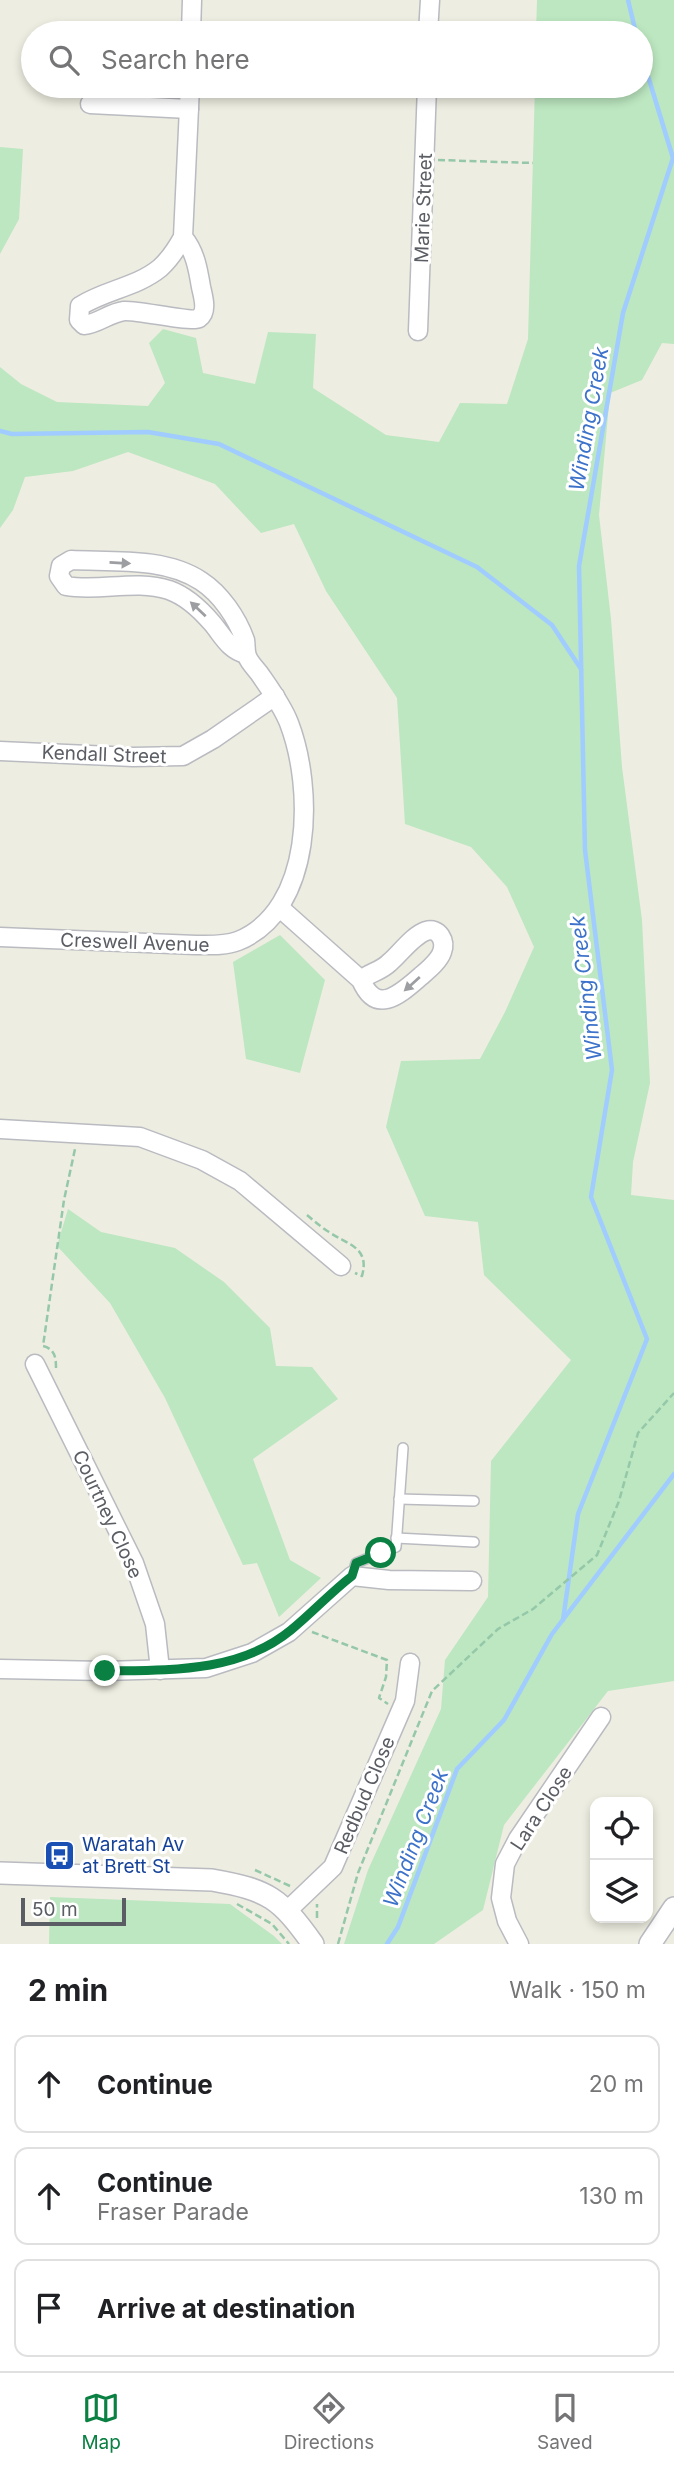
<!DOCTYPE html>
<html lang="en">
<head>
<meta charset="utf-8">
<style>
	body { margin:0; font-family:Inter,sans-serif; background:#f6f6f6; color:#202124 }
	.controls { position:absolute; right:21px; bottom:21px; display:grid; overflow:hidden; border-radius:14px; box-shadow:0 4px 10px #0003 }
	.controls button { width:63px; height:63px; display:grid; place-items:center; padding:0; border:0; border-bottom:2px solid #e0e0e0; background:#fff; color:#202124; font:35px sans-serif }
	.scale { position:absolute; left:21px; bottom:18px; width:105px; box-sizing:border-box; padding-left:7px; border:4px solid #5a5d63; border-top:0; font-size:19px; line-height:24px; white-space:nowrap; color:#5a5d63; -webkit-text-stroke:5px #fff; paint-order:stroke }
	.stop { position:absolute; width:21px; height:21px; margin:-16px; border:5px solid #0b8043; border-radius:50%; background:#fff }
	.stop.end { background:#0b8043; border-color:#fff; box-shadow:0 2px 7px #0008 }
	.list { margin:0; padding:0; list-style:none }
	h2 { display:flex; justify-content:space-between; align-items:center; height:91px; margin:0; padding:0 28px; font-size:30px }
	h2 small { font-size:23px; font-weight:400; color:#757577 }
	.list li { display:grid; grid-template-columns:46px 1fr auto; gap:21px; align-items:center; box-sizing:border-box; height:98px; margin:0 14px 14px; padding:0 14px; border:2px solid #e0e0e0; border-radius:14px }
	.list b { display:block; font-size:26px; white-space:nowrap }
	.list p { margin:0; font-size:23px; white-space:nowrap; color:#757577 }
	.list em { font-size:23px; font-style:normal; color:#757577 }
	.icon { flex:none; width:38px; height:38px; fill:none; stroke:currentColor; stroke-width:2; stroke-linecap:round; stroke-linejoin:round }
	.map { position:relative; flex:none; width:674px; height:1944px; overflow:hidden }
	.search { position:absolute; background:#fff; box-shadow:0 4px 10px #0003; left:21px; right:21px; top:21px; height:77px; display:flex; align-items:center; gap:18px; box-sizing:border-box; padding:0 24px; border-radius:38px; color:#757577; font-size:26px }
	.sheet { height:427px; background:#fff }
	nav { display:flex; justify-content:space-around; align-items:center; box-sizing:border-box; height:98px; border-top:2px solid #e0e0e0; background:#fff; font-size:19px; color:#757577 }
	nav a { display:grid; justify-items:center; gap:4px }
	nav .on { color:#0b8043 }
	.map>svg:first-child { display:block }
	.green { fill:#bce7c0 }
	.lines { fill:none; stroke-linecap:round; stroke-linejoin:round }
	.stream { stroke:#a0ccff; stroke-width:4.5 }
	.service-casing { stroke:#b9bbc1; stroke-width:12 }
	.minor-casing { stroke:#b9bbc1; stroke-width:21 }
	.tertiary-casing { stroke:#b9bbc1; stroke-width:24 }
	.path { stroke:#94c8a9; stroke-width:2.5; stroke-dasharray:7 3.5; stroke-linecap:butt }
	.service { stroke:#fff; stroke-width:9 }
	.minor { stroke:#fff; stroke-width:18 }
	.tertiary { stroke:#fff; stroke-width:21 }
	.oneway { fill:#9c9ea1 }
	.route { stroke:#0b8043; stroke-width:9 }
	.labels { text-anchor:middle; stroke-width:6; stroke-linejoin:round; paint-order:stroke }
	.street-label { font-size:19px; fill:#5a5d63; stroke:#fff }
	.transit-label { font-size:19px; fill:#164399; stroke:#fff; text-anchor:start }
	.water-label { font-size:21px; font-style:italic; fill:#3c72ca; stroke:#fff }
</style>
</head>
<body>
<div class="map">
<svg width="674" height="1944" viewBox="0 0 674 1944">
	<rect width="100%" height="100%" fill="#eeede1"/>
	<!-- green -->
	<g class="green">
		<polygon points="537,0 674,0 674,344 662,343 642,380 610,393 599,515 611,619 622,767 642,920 650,1083 633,1162 631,1195 674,1200 674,1681 608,1691 504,1825 483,1910 434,1944 344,1944 368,1870 441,1709 445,1660 488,1597 491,1461 571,1360 484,1275 478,1222 425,1216 386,1127 401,1061 480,1059 505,1012 534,947 507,887 471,847 405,824 397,698 326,591 294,524 261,533 215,484 128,452 73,471 25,477 13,510 0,528 0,367 21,384 57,402 148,406 165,383 149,343 163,329 196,338 203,373 255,384 268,332 316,334 313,388 386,435 439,442 460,403 507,404 528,339 535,86 641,86 641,33 536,33"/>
		<polygon points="0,147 23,149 19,219 0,254"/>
		<polygon points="280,935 325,980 300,1073 246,1059 233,962"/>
		<polygon points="68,1209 101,1232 175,1248 224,1282 270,1328 276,1366 312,1367 338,1399 253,1459 290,1560 321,1578 279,1617 257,1563 243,1565 165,1398 110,1303 57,1246"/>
		<polygon points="50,1897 230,1904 274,1936 282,1944 49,1944"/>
	</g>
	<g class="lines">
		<!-- stream -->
		<g class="stream">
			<polyline points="628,0 636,33"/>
			<polyline points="0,431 12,434 148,432 219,444 477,567 552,625 581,669"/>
			<polyline points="563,1620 578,1514 647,1339 591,1197 612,1070 585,850 579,566 623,313 673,158 641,53"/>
			<polyline points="387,1944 398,1927 457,1769 504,1720 552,1634 674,1474"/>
		</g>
		<defs>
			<g id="service">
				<polyline points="399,1499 474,1501"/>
				<polyline points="396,1538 474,1542"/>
				<polyline points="352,1576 356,1563 396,1547 403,1448"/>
			</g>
			<g id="minor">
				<polyline points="191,33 192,0"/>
				<polyline points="428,33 430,0"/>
				<polyline points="90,104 189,109"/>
				<path d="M183 237C195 251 198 269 201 287 203 296 208 312 199 318 191 323 140 310 124 311 109 313 98 324 84 325L79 320 80 306C105 290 137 287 160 268 170 259 177 248 183 237L190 86"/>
				<polyline points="418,331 427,86"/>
				<polyline points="0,751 133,757 183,756 213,739 275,696"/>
				<path d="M280 908 361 980C377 1017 401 993 421 976 428 970 439 961 442 952 446 941 439 927 426 931 412 936 400 954 389 963 381 971 369 973 361 980"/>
				<path d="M0 937 196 945C209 945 225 946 238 941 314 910 314 788 289 723 282 705 270 689 259 673 255 668 249 662 247 656 245 651 246 645 245 640 237 618 221 594 201 581 165 557 113 562 71 560L61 566 59 576 66 586C100 592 135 579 169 590 186 596 200 609 212 623 223 636 229 650 246 654"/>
				<polyline points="0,1129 140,1137 202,1160 240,1181 341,1266"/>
				<polyline points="35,1364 134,1563 155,1624 160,1670"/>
				<polyline points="0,1669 105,1671 206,1668 252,1653 289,1632 352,1576 389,1580 472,1581"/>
				<polyline points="288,1910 333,1867 405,1701 410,1663"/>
				<polyline points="519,1944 507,1921 501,1898 505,1864 518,1839 601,1717"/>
			</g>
			<g id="tertiary">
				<path d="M0 1873 212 1880C269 1890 280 1898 313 1944"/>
				<polyline points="650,1944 674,1908"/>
			</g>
		</defs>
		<!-- service casing -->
		<use href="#service" class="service-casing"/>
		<!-- minor casing -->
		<use href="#minor" class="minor-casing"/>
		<!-- tertiary casing -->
		<use href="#tertiary" class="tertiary-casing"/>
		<!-- path -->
		<g class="path">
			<polyline points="438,160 533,163"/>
			<path d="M307 1215C314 1221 321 1227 329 1232 348 1245 370 1247 362 1276L355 1273"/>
			<path d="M56 1368C56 1358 55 1349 43 1346L64 1200 75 1149"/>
			<polyline points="312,1632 387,1660 386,1677 379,1698 388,1704"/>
			<polyline points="255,1870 290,1886"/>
			<polyline points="237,1904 272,1924 289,1944"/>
			<polyline points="317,1918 317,1904"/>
			<polyline points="338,1944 358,1873 432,1691 498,1629 533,1609 597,1555 619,1501 638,1433 674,1393"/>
		</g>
		<!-- service -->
		<use href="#service" class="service"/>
		<!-- minor -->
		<use href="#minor" class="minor"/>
		<!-- tertiary -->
		<use href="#tertiary" class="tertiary"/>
	</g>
	<!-- one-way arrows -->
	<defs><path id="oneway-solid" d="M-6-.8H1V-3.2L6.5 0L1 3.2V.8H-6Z" transform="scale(1.75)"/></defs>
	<g class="oneway">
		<use href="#oneway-solid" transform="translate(120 563) rotate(3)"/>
		<use href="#oneway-solid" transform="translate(198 609) rotate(-137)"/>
		<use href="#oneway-solid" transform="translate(412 984) rotate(138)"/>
	</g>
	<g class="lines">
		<!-- route -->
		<path class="route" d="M105 1671C168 1670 239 1673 291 1630 312 1613 330 1593 352 1576L356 1563 381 1553"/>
	</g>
	<!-- icons -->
	<defs>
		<symbol id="bus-square" viewBox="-11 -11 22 22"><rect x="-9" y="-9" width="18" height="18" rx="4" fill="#1a4fb4" stroke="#fff"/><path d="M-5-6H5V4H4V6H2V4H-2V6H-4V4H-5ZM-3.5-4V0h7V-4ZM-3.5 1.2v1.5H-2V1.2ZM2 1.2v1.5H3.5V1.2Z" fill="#fff"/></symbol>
	</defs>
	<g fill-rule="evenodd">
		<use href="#bus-square" x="42" y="1838" width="35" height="35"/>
	</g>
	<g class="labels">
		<!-- street labels -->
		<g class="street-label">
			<text transform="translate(423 208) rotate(-88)" y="7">Marie Street</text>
			<text transform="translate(104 754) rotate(2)" y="7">Kendall Street</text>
			<text transform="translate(135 942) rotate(2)" y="7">Creswell Avenue</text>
			<text transform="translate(108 1514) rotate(65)" y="7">Courtney Close</text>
			<text transform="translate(364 1795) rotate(-67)" y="7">Redbud Close</text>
			<text transform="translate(541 1808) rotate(-57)" y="7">Lara Close</text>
		</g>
		<!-- transit labels -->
		<g class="transit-label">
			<text x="82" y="1851">Waratah Av<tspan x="82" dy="22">at Brett St</tspan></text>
		</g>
		<!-- water labels -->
		<g class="water-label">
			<text transform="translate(589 419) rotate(-80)" y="7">Winding Creek</text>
			<text transform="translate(586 988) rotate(-97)" y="7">Winding Creek</text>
			<text transform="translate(416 1838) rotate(-69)" y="7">Winding Creek</text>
		</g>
	</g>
</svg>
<div class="controls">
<button><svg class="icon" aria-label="locate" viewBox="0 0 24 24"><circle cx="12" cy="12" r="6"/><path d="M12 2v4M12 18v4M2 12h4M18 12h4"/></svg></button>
<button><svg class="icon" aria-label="layers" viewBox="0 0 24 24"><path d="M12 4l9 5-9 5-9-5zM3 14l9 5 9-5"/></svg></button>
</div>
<div class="scale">50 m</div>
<div class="stop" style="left:381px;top:1553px"></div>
<div class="stop end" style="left:105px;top:1671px"></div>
<div class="search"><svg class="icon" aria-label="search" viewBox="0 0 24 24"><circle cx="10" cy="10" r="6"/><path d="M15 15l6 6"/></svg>Search here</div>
</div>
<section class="sheet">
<h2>2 min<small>Walk · 150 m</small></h2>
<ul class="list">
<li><svg class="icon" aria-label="ahead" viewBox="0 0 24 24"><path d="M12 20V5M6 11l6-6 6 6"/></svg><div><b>Continue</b></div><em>20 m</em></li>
<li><svg class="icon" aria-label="ahead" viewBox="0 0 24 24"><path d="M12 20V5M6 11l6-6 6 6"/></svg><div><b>Continue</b><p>Fraser Parade</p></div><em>130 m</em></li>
<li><svg class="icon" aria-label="arrive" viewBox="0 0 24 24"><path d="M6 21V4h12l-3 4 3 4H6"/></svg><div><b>Arrive at destination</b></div></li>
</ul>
</section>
<nav>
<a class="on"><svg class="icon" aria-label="map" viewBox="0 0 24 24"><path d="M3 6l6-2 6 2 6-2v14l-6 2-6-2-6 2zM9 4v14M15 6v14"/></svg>Map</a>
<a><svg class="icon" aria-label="directions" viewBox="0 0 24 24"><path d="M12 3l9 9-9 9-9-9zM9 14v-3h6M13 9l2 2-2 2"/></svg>Directions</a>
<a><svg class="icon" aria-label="saved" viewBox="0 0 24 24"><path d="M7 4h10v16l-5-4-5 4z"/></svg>Saved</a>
</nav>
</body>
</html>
